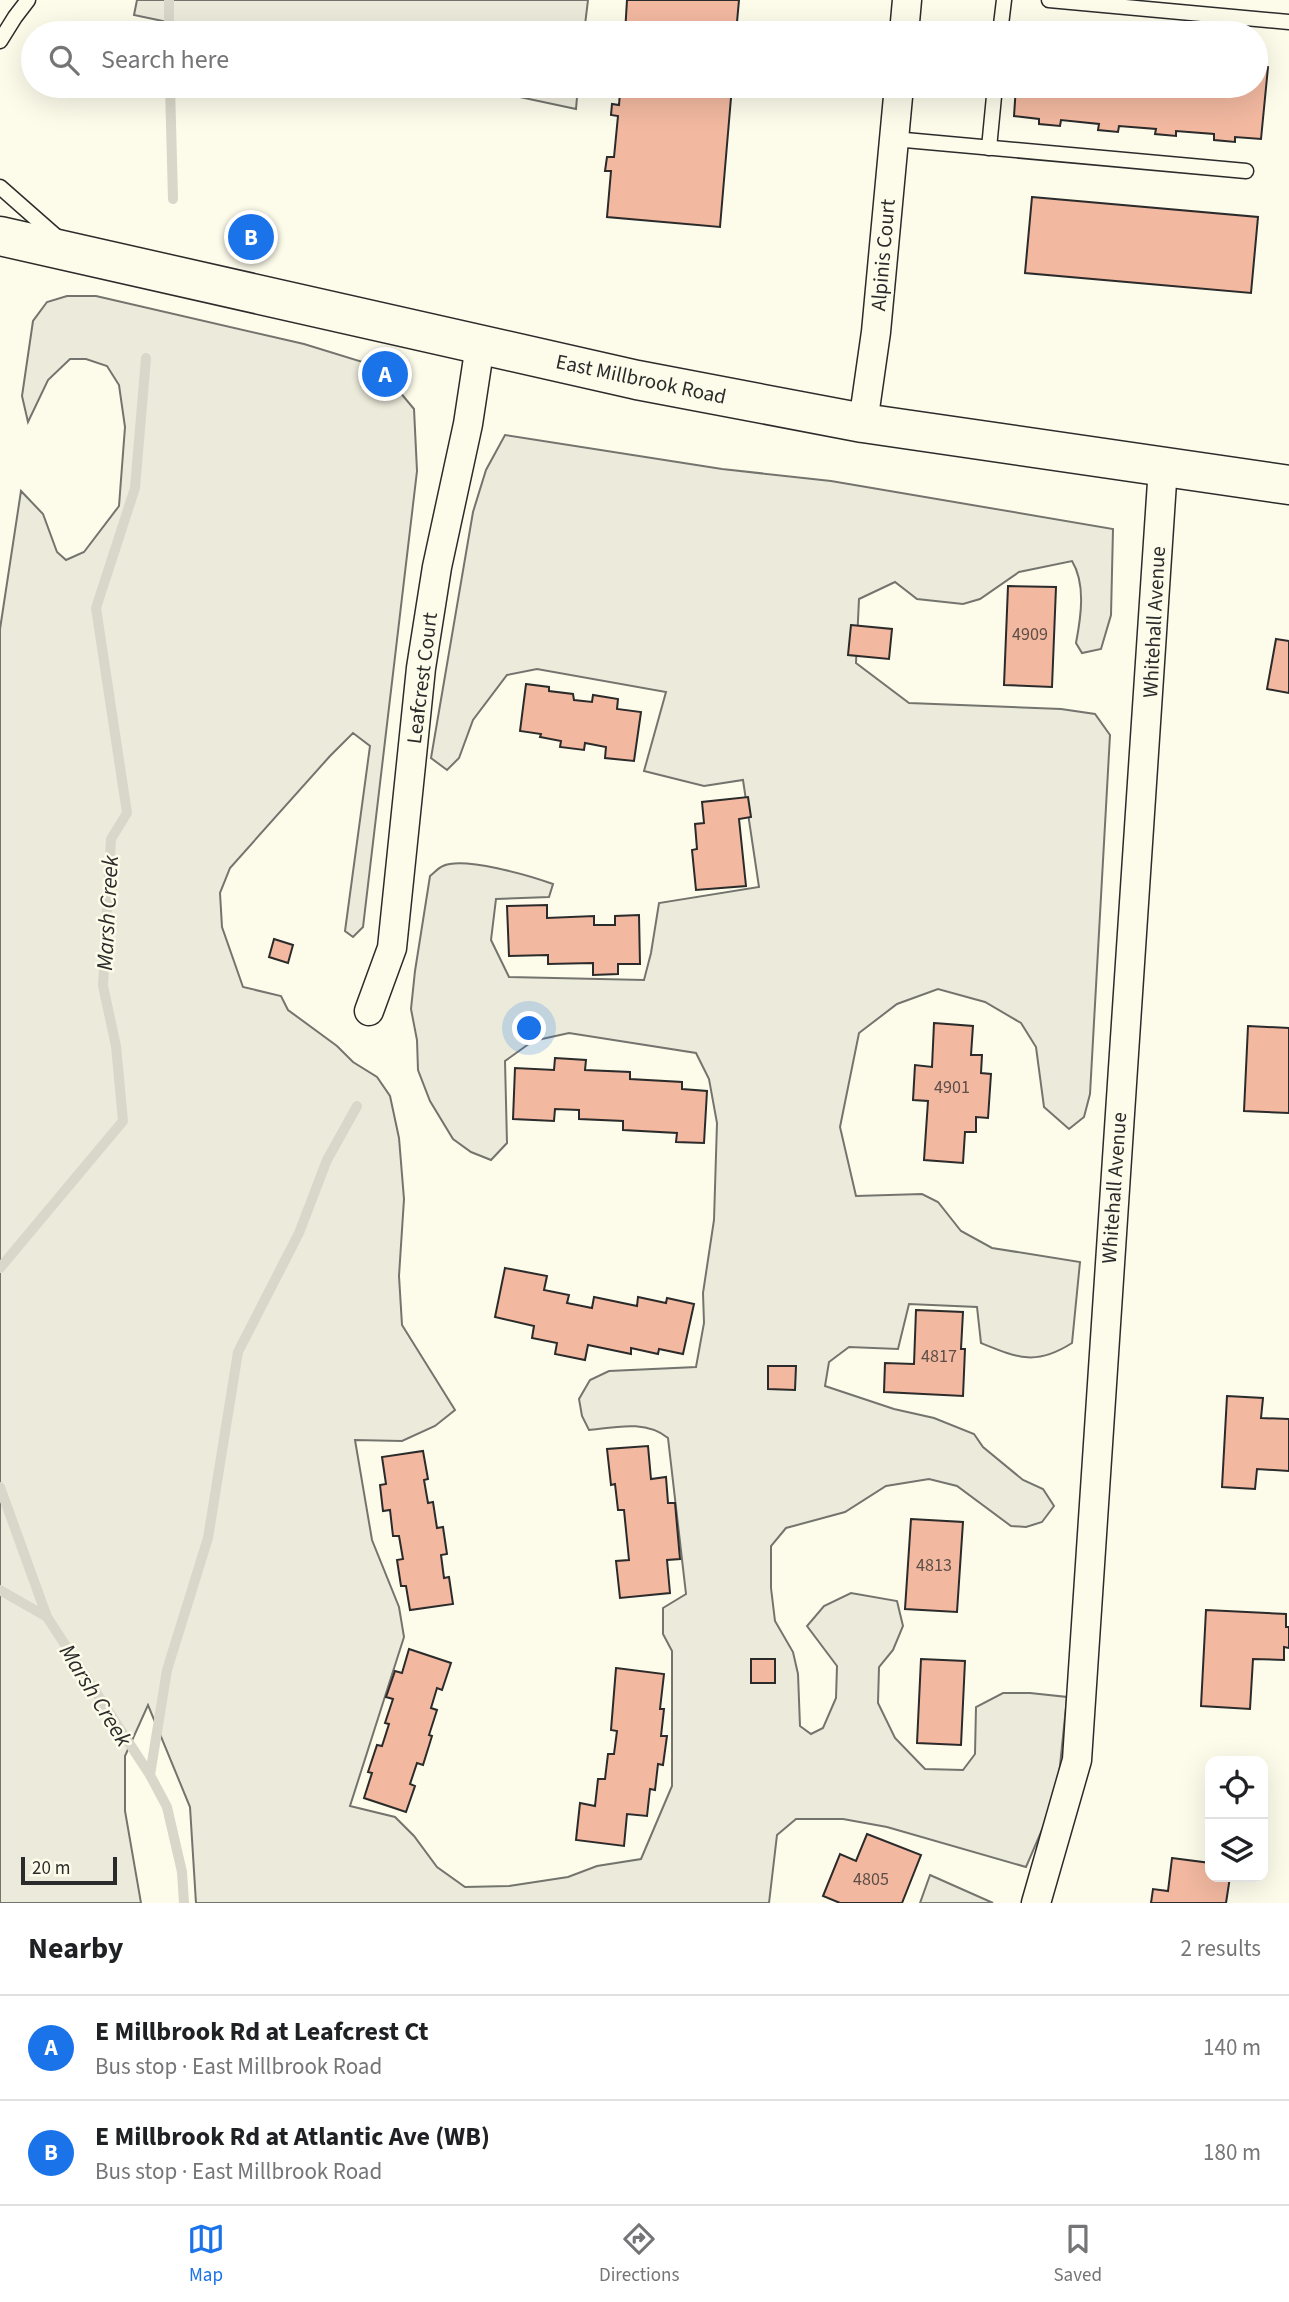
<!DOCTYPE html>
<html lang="en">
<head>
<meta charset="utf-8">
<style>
	body { margin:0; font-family:"Source Sans 3",sans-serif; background:#f2f2f2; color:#202124 }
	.controls { position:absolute; right:21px; bottom:21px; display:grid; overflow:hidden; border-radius:14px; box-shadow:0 7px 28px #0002 }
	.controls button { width:63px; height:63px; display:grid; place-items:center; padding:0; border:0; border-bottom:2px solid #e0e0e0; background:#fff; color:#202124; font:35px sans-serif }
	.scale { position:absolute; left:21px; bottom:18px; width:96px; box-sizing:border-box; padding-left:7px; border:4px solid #2b2b2b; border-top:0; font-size:19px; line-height:24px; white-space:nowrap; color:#2b2b2b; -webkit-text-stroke:5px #fdfbea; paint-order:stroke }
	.you { position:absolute; left:530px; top:1029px; width:24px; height:24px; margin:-18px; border:5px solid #fff; border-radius:50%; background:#1a73e8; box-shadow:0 0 0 10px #1a73e833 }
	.badge { display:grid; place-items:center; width:46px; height:46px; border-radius:50%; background:#1a73e8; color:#fff; font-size:23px; font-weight:700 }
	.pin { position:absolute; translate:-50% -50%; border:4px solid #fff; box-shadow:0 2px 7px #0006 }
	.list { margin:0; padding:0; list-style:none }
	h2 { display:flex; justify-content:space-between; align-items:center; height:91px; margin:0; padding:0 28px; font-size:30px }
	h2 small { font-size:23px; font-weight:400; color:#757577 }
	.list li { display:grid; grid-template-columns:46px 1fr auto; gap:21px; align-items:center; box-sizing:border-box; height:105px; padding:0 28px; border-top:2px solid #e0e0e0 }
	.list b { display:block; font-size:26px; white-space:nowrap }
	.list p { margin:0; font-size:23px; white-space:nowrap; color:#757577 }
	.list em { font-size:23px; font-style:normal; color:#757577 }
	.icon { flex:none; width:38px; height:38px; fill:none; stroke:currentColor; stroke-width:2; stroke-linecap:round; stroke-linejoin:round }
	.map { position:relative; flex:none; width:1289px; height:1903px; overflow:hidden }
	.search { position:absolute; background:#fff; box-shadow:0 7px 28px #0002; left:21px; right:21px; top:21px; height:77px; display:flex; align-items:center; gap:18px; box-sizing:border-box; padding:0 24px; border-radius:38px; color:#757577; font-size:26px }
	.sheet { height:301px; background:#fff }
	nav { display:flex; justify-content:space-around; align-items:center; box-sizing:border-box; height:98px; border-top:2px solid #e0e0e0; background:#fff; font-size:19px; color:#757577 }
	nav a { display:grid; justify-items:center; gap:4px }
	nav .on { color:#1a73e8 }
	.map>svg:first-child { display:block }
	.green { fill:#ecebdb; stroke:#74746e; stroke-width:2 }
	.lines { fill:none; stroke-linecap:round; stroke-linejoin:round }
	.stream { stroke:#d8d7c9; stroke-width:10 }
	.building { fill:#f2b8a0; stroke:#2b2b2b; stroke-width:2 }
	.lane-casing { stroke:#2b2b2b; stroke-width:17 }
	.street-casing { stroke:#2b2b2b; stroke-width:31 }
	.primary-casing { stroke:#2b2b2b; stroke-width:41 }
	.lane { stroke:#fdfbea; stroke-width:14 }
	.street { stroke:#fdfbea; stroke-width:28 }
	.primary { stroke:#fdfbea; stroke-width:38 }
	.labels { text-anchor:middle; stroke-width:5; stroke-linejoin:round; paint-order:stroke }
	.number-label { font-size:18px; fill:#5d4e48 }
	.street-label { font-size:21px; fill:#2b2b2b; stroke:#fdfbea }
	.water-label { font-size:23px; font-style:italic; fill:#2b2b2b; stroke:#fdfbea }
</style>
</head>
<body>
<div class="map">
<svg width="1289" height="1903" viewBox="0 0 1289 1903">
	<rect width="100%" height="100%" fill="#fdfbea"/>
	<!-- green -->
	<g class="green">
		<polygon points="137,0 588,0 584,33 220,33 134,15"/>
		<polygon points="468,86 578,86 576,109"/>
		<path d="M67 296H96L304 344 379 367 414 409 417 471 363 927 353 937 345 931 370 746 353 733 330 756 230 868 220 893 222 927 243 987 281 996 288 1010 337 1046 353 1062 377 1077 390 1096 399 1138 404 1199 399 1276 402 1325 455 1410 435 1426 402 1441 355 1440 372 1540 399 1607 404 1637 350 1806 395 1817 414 1836 437 1867 465 1887 509 1886 568 1877 597 1866 641 1859 672 1786V1651L663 1634V1608L686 1594 668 1438C646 1420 616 1427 589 1430L582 1416 579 1399 590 1380 609 1371 696 1367 704 1323 703 1293 714 1220 717 1123 709 1079 696 1053 569 1033 533 1041 505 1061 507 1143 491 1160 471 1152 453 1139 430 1101 418 1070 417 1040 411 1009 415 971 430 876C434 873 438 868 443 866 463 856 531 876 553 884L549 897 496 899 491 940 509 977 644 980 651 953 659 903 759 887 743 780 704 786 644 771 666 692 537 669 507 675 473 720 459 758 447 770 431 758 473 512 486 470 505 435 722 469 831 481 1113 529 1111 615 1101 649 1082 653 1076 643C1081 617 1086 584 1072 561L1019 572 980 599 963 604 917 599 895 582 859 599 856 663 909 703 1061 709 1095 714 1110 735 1090 1094 1084 1117 1069 1129 1044 1107 1036 1047 1021 1023 985 1002 938 989 897 1004 859 1033 840 1127 856 1196 922 1194 938 1202 961 1231 992 1248 1080 1262 1072 1343C1036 1366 1018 1358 981 1343L977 1307 909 1304 898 1349 849 1347 829 1362 825 1386 894 1409 934 1418 974 1434 983 1447 1023 1480 1043 1489 1054 1506 1042 1522 1026 1527 1011 1526 957 1486 929 1479 886 1486 845 1512 786 1528 771 1546V1588L775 1621 793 1652 798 1674 800 1726 811 1734 823 1728 836 1698 837 1666 807 1626 824 1606 851 1593 897 1601 903 1626 893 1650 879 1667 878 1703 895 1738 925 1769 963 1770 975 1754 976 1707 1003 1693H1030L1067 1697 1057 1795 1026 1867 887 1827 843 1819H796L777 1835 769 1903H196L190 1807 148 1705 125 1756V1811L141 1903H0V629L21 491 43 514 57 552 66 560 84 552 119 506 125 427 119 385 107 366 86 359H70L48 380 28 422 22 396 33 321 47 302Z"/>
		<polygon points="930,1875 993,1903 920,1903"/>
	</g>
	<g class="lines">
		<!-- stream -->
		<g class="stream">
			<polyline points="169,0 169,33"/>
			<polyline points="170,86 173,199"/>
			<polyline points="0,1268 123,1121 116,1046 103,986 111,839 127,813 96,608 135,488 146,358"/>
			<polyline points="0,1487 47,1617 150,1775 167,1807 182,1872 184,1903"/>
			<polyline points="0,1590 47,1617"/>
			<polyline points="150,1775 167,1670 208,1538 238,1352 299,1233 327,1160 357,1106"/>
		</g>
	</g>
	<!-- building -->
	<g class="building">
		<polygon points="627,0 739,0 736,33 625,33"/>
		<polygon points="1256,65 1268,67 1261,139 1235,137 1235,142 1214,140 1214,134 1176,131 1176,136 1155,134 1156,129 1119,126 1118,132 1098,130 1099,124 1061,120 1060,126 1039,124 1039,119 1014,116 1016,86 1256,86"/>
		<polygon points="615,86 732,86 720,227 607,217 611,171 605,171 607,157 614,157 618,116 611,115 612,104 619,105 620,92 614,92"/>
		<polygon points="1032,197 1258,217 1251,293 1025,273"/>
		<polygon points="1008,586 1056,587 1052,687 1004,685"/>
		<polygon points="851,625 892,629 889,659 848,655"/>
		<polygon points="1276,639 1289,641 1289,693 1267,689"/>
		<polygon points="526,684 549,687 549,691 573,694 574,700 592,702 593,695 618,699 617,709 641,712 634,761 605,758 606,747 585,743 584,750 560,747 561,741 540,737 541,734 520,731"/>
		<polygon points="748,797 751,817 739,819 746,886 696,890 692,850 697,849 695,824 704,823 702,802"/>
		<polygon points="547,905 547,918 594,916 594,925 615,925 615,916 639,915 640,964 618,964 618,974 593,975 593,963 548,964 548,955 509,956 507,906"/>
		<polygon points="274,939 293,945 288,963 269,957"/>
		<polygon points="934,1023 973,1026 971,1055 982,1055 981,1073 991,1074 988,1118 976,1117 976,1132 965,1132 963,1163 924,1160 928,1101 913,1100 915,1065 932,1067"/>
		<polygon points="1248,1026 1289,1028 1289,1113 1244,1111"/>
		<polygon points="555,1058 586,1060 585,1070 630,1072 630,1079 682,1082 682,1089 707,1091 704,1143 676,1142 677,1133 623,1130 623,1121 579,1119 579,1110 555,1109 554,1121 513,1119 515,1068 554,1070"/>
		<polygon points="505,1268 547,1276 544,1290 569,1295 567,1303 592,1308 594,1297 637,1306 638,1297 666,1303 667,1298 694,1304 683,1354 659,1349 658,1354 631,1348 631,1354 588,1345 585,1360 555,1354 557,1343 532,1338 534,1326 495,1317"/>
		<polygon points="916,1310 963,1312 961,1349 965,1349 963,1396 884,1392 885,1363 914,1364"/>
		<polygon points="768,1366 796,1366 795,1390 768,1389"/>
		<polygon points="1227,1396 1263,1398 1261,1418 1289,1419 1289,1471 1257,1469 1255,1489 1222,1487"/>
		<polygon points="648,1446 651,1479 666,1477 668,1503 675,1503 680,1559 667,1560 670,1593 620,1598 616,1561 629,1560 624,1510 618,1510 615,1484 611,1485 607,1449"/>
		<polygon points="423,1451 428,1479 424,1480 428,1503 433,1502 437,1528 443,1527 447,1554 441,1555 444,1578 449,1577 453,1604 410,1610 406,1586 401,1586 397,1560 403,1559 399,1536 393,1536 390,1510 383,1511 380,1485 386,1484 382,1457"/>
		<polygon points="911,1519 963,1522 957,1612 905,1609"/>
		<polygon points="1206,1610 1286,1614 1286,1627 1289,1627 1289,1648 1284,1647 1284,1660 1253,1659 1250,1709 1201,1706"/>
		<polygon points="409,1649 451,1663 442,1690 437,1688 431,1708 437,1710 429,1735 432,1736 423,1765 417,1763 410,1784 415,1786 406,1812 364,1798 372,1773 368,1772 377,1745 382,1746 389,1724 385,1723 393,1699 386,1697 395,1671 402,1673"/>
		<rect x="751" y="1659" width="24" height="24"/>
		<polygon points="921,1659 965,1661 961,1745 917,1743"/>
		<polygon points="616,1668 664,1674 660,1709 664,1709 661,1736 667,1736 663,1765 658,1764 655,1790 650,1789 647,1816 627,1814 624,1846 576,1840 580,1803 595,1806 598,1779 605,1779 608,1754 614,1754 617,1731 611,1730"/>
		<polygon points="867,1834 921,1855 902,1903 840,1903 823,1896 840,1854 856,1861"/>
		<polygon points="1172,1858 1210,1863 1210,1877 1230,1877 1226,1903 1151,1903 1153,1889 1168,1891"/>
	</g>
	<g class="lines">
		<defs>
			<g id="lane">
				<polyline points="1049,0 1289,22"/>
				<polyline points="1000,33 1004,0"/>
				<polyline points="0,41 15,17 28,0"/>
				<polyline points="894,139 1246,171"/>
				<polyline points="989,148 995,86"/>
				<polyline points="0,187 58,238"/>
			</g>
			<g id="street">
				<polyline points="904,33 907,0"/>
				<polyline points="863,423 876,332 899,86"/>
				<polyline points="369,1011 392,948 421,668 437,567 468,424 480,345"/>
				<polyline points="1036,1903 1077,1760 1163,467"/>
			</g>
			<polyline id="primary" points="0,236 637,380 863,423 1289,485"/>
		</defs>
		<!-- lane casing -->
		<use href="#lane" class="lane-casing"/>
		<!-- street casing -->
		<use href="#street" class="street-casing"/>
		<!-- primary casing -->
		<use href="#primary" class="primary-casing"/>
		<!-- lane -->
		<use href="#lane" class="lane"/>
		<!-- street -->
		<use href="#street" class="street"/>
		<!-- primary -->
		<use href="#primary" class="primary"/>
	</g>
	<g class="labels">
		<!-- number labels -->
		<g class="number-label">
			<text x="1030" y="640">4909</text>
			<text x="952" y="1093">4901</text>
			<text x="939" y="1362">4817</text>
			<text x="934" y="1571">4813</text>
			<text x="871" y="1885">4805</text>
		</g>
		<!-- street labels -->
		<g class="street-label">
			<text transform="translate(883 255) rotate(-85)" y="7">Alpinis Court</text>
			<text transform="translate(641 379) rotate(12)" y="7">East Millbrook Road</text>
			<text transform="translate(1154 622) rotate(-87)" y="7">Whitehall Avenue</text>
			<text transform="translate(422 678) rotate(-83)" y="7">Leafcrest Court</text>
			<text transform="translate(1114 1188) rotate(-86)" y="7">Whitehall Avenue</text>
		</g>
		<!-- water labels -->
		<g class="water-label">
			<text transform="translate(107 913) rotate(-87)" y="8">Marsh Creek</text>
			<text transform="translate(96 1695) rotate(58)" y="8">Marsh Creek</text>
		</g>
	</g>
</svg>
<div class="controls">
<button><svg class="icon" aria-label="locate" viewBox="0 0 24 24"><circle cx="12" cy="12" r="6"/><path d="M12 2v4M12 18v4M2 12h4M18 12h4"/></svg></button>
<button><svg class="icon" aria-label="layers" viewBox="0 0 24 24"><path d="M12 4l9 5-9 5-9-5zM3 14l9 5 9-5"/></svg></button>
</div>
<div class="scale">20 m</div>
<div class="you"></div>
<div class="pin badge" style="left:385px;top:374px">A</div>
<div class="pin badge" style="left:251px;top:237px">B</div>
<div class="search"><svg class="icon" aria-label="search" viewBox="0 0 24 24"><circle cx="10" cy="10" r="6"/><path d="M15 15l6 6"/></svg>Search here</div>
</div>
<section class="sheet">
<h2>Nearby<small>2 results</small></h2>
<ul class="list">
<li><span class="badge">A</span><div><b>E Millbrook Rd at Leafcrest Ct</b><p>Bus stop · East Millbrook Road</p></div><em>140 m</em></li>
<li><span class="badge">B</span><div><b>E Millbrook Rd at Atlantic Ave (WB)</b><p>Bus stop · East Millbrook Road</p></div><em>180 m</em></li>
</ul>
</section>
<nav>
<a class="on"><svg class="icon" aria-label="map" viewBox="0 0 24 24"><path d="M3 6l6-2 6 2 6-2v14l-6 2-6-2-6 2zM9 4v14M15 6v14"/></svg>Map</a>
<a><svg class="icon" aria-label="directions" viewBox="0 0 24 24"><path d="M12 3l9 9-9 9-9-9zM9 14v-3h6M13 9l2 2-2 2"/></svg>Directions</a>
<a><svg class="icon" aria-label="saved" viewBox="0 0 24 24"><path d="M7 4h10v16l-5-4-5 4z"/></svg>Saved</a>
</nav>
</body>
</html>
